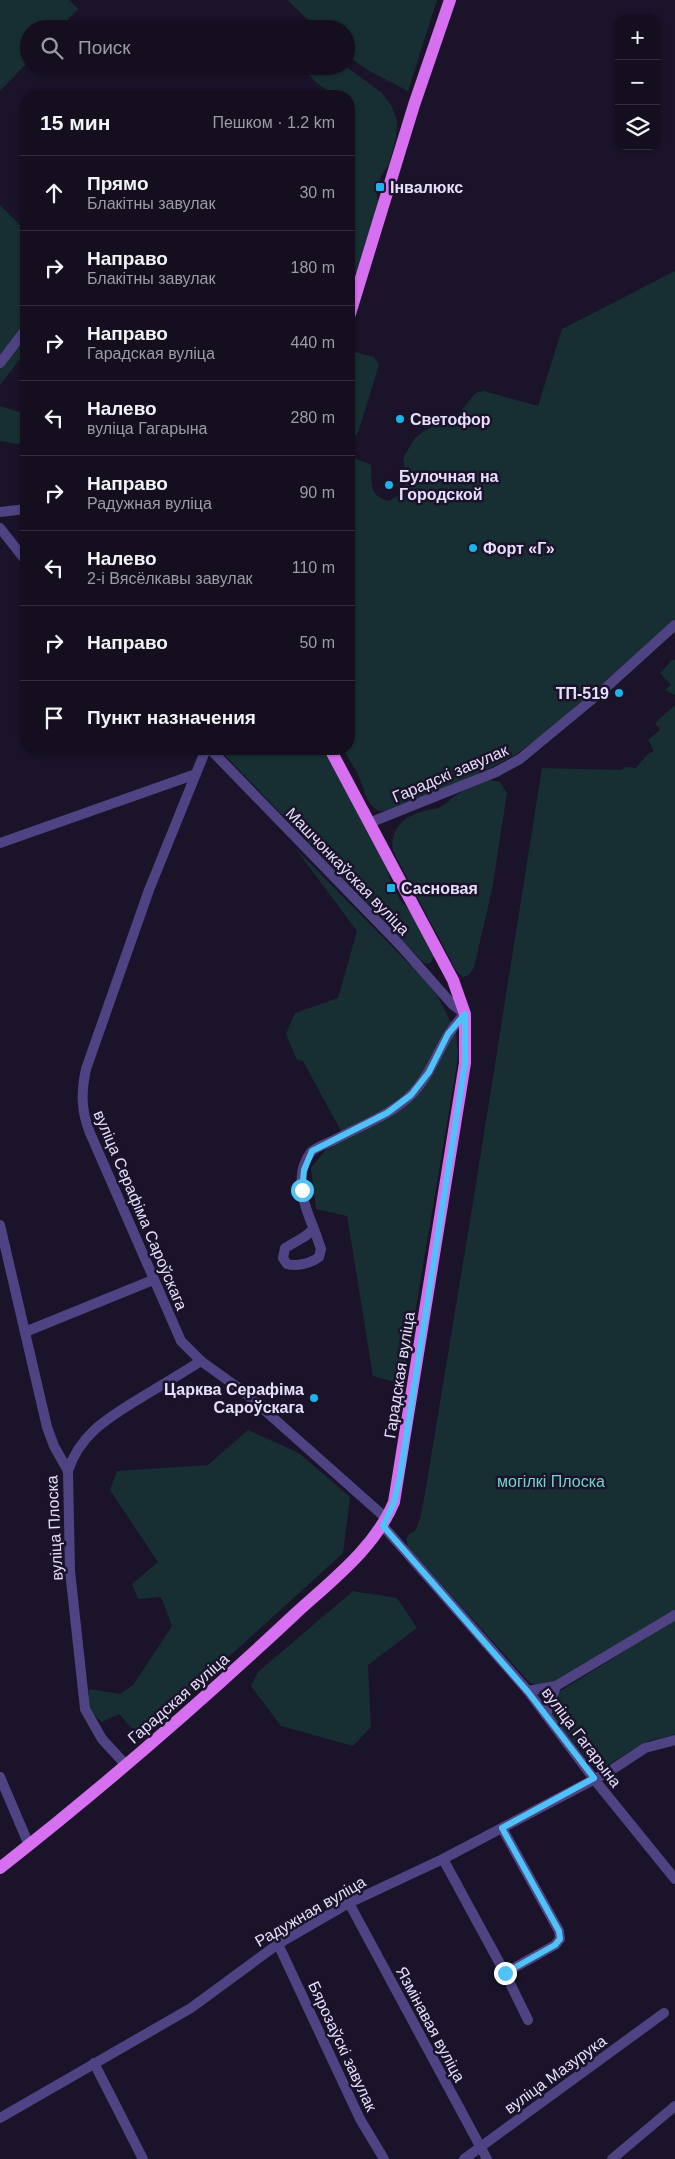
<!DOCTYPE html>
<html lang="ru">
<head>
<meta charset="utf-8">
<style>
	body { margin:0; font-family:Arial,sans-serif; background:#211c2c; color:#f1f3f6 }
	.controls { position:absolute; right:15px; top:15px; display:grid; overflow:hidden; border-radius:10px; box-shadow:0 1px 4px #0004 }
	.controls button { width:45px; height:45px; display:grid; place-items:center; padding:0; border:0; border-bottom:1px solid #332e3d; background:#140e1f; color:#f1f3f6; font:25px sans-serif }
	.stop { position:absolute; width:15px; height:15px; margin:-11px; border:4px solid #4fc3f7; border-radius:50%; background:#fff }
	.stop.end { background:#4fc3f7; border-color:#fff; box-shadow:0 1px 5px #0008 }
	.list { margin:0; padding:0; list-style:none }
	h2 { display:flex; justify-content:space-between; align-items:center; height:65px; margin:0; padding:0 20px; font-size:21px }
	h2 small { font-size:16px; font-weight:400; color:#9d9ca4 }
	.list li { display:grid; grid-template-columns:32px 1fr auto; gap:15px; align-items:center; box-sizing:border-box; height:75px; padding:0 20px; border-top:1px solid #332e3d }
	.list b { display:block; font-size:19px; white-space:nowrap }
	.list p { margin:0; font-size:16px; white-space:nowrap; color:#9d9ca4 }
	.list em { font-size:16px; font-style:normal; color:#9d9ca4 }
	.icon { flex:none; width:28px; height:28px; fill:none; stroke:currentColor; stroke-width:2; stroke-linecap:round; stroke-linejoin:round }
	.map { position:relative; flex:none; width:675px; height:2159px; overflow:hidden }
	.search { position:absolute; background:#140e1f; box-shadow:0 1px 4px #0004; left:20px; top:20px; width:335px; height:55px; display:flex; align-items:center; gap:12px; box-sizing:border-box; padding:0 18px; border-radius:28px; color:#9d9ca4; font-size:19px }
	.panel { position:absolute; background:#140e1f; box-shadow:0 1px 4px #0004; left:20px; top:90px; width:335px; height:665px; border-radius:20px }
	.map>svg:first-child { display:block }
	.green { fill:#172f32 }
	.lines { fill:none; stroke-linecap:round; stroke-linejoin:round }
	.minor { stroke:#504383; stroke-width:10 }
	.major { stroke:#d670f1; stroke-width:12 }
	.route { stroke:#4fc3f7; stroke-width:6 }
	.poi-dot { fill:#1cb4ea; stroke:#1a1329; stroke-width:2 }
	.labels { text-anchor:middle; stroke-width:5; stroke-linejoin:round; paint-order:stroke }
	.poi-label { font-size:16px; font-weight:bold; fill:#e6defc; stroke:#1a1329; text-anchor:start }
	.street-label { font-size:16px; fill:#e6defc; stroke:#1a1329 }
	.park-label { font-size:16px; fill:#70d6cd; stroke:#1a1329 }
</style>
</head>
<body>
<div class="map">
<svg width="675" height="2159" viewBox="0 0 675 2159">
	<rect width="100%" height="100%" fill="#1a1329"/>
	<!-- green -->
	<g class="green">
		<polygon points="0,0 69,0 78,9 59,29 29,29 29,61 0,91"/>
		<polygon points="287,0 437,0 408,91 371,72 346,55 346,29 318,29"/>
		<path d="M304 66H345L381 92 391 105 397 120 396 137 389 165 382 174 376 190 378 203 349 294V96C331 96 311 82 304 66Z"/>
		<polygon points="0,205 26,231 26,351 0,385"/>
		<path d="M675 271V620L543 735 515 755 482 772 393 810 379 811C365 803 365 790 359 777 355 767 348 758 343 749H349V456L371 465C372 483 368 496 389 501L402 493 406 477 403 458 415 438 424 431 459 414 472 397 477 392 484 391 538 406 562 329Z"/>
		<polygon points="351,351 374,357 379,365 358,433 355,436 349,439 349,353"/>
		<polygon points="0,406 26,414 26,440 17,444 0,441"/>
		<polygon points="672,660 675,660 675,695 665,690 671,685 660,673"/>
		<polygon points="675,705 675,1611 557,1682 540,1686 530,1683 408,1547 406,1539 409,1534 415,1531 420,1519 425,1493 475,1190 542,768 622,770 625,767 636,768 647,755 654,751 648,740 660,730 655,723"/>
		<polygon points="219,749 325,749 387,865 390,880 400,900 412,913 434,956 431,963 426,964 422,961"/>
		<path d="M490 780 500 782 507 793 492 890 474 967 469 975 463 977 457 972 394 853C387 832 404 815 424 811 431 809 436 810 442 806 448 803 452 797 458 794 467 788 480 783 490 780Z"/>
		<polygon points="295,848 419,974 437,995 456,1032 458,1055 456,1070 403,1384 373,1376 347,1216 316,1209 311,1168 341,1131 303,1061 297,1060 286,1034 295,1013 338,998 357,931"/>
		<polygon points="248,1430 299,1453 350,1497 343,1553 200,1683 137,1734 119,1714 102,1722 89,1711 89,1689 120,1694 133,1685 172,1626 161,1597 138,1599 132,1584 158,1562 110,1490 117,1471 208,1465"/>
		<polygon points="353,1591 397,1598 417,1628 368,1665 371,1727 353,1746 281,1726 251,1686 258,1672"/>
		<polygon points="675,1620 675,1735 648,1741 604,1767 594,1767 552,1715 552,1705 557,1693"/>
	</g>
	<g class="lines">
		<!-- minor -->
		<g class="minor">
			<polyline points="0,363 26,329"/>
			<polyline points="0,512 26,509"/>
			<polyline points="0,528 26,561"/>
			<path d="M206 749 149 890 86 1069C81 1092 81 1111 90 1133L181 1341 201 1361 244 1392 387 1519"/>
			<path d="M210 749 399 944 452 1004 465 1014C441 1036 435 1070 413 1093 392 1115 360 1126 334 1140 328 1143 316 1147 311 1152 293 1175 304 1206 314 1229L304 1237 285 1248 283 1258 287 1264C296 1267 312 1263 319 1257L321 1249 314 1229"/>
			<polyline points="369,823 496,772 520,759 601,692 675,625"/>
			<polyline points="0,843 196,774"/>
			<polyline points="0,1225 47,1427 54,1446 68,1471 70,1571 85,1709 102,1739 126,1765"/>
			<polyline points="25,1332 153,1280"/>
			<path d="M68 1471C80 1433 110 1417 142 1397 162 1385 182 1373 201 1361"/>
			<polyline points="383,1526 528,1691 594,1779 675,1879"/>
			<polyline points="528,1691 556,1686 675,1615"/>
			<polyline points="546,1715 556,1686"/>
			<polyline points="0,1777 29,1845"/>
			<polyline points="502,1828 559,1931 560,1939 555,1945 505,1973"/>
			<polyline points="443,1859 505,1973 528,2020"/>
			<polyline points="349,1903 487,2159"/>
			<polyline points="278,1944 360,2119 384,2159"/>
			<polyline points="94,2063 143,2159"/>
			<polyline points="0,2118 191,2008 278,1944 349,1903 443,1859 610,1771 645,1748 675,1740"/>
			<polyline points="464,2159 664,2013"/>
			<polyline points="612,2159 675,2106"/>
		</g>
		<!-- major -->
		<g class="major">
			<polyline points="349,317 414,105 450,0"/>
			<path d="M0 1868C102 1788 200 1703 295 1614 331 1581 375 1548 394 1502L465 1063V1014L453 980 330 749"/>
		</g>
	</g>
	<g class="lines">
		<!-- route -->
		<polyline class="route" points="302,1190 304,1170 312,1151 387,1113 411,1095 429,1072 448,1034 465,1014 465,1063 400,1476 394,1502 383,1526 528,1692 594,1778 502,1828 559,1931 560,1939 555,1945 505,1973"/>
	</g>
	<!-- markers -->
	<g class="poi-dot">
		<rect x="375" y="182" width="10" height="10" rx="2.5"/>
		<circle cx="400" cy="419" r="5"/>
		<circle cx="389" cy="485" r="5"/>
		<circle cx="473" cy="548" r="5"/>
		<circle cx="619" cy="693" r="5"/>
		<rect x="386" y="883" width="10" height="10" rx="2.5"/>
		<circle cx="314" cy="1398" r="5"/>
	</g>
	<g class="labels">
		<!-- poi labels -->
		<g class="poi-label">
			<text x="390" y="193">Інвалюкс</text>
			<text x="410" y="425">Светофор</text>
			<text x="399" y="482">Булочная на<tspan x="399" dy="18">Городской</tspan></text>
			<text x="483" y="554">Форт «Г»</text>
			<text x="609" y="699" text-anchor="end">ТП-519</text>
			<text x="401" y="894">Сасновая</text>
			<text x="304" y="1395" text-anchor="end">Царква Серафіма<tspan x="304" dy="18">Сароўскага</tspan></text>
		</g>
		<!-- street labels -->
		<g class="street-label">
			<text transform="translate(450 773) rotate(-23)" y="6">Гарадскі завулак</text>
			<text transform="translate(348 871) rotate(46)" y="6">Машчонкаўская вуліца</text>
			<text transform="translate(141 1210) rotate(67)" y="6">вуліца Серафіма Сароўскага</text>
			<text transform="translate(399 1375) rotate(-81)" y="6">Гарадская вуліца</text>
			<text transform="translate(54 1528) rotate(-93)" y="6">вуліца Плоска</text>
			<text transform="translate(178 1698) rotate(-41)" y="6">Гарадская вуліца</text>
			<text transform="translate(582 1737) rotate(53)" y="6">вуліца Гагарына</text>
			<text transform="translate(310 1911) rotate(-30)" y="6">Радужная вуліца</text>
			<text transform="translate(431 2024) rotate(62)" y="6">Язмінавая вуліца</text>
			<text transform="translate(343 2046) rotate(65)" y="6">Бярозаўскі завулак</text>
			<text transform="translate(555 2074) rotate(-36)" y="6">вуліца Мазурука</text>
		</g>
		<!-- park labels -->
		<g class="park-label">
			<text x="551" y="1487">могілкі Плоска</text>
		</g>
	</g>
</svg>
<div class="controls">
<button>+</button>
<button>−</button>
<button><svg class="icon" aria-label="layers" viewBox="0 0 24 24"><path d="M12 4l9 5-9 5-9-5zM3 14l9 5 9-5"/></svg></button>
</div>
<div class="stop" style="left:302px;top:1190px"></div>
<div class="stop end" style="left:505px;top:1973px"></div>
<div class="search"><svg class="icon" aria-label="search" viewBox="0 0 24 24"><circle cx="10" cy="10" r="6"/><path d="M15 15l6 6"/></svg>Поиск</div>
<section class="panel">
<h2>15 мин<small>Пешком · 1.2 km</small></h2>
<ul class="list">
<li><svg class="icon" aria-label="ahead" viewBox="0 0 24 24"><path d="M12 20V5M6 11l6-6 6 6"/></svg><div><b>Прямо</b><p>Блакітны завулак</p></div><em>30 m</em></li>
<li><svg class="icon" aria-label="right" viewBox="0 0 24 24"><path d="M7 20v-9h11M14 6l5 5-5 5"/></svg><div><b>Направо</b><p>Блакітны завулак</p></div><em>180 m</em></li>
<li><svg class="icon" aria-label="right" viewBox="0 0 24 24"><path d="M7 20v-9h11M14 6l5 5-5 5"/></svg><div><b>Направо</b><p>Гарадская вуліца</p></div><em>440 m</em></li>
<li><svg class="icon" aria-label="left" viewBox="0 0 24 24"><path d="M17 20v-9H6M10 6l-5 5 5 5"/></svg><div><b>Налево</b><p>вуліца Гагарына</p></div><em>280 m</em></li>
<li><svg class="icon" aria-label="right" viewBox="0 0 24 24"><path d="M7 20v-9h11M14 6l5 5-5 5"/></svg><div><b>Направо</b><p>Радужная вуліца</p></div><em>90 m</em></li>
<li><svg class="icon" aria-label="left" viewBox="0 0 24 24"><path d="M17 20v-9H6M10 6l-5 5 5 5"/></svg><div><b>Налево</b><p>2-і Вясёлкавы завулак</p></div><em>110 m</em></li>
<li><svg class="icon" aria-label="right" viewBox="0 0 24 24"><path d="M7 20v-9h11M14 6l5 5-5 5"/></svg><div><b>Направо</b></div><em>50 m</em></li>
<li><svg class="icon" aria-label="arrive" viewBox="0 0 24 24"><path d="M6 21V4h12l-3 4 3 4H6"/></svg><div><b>Пункт назначения</b></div></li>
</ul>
</section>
</div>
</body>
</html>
